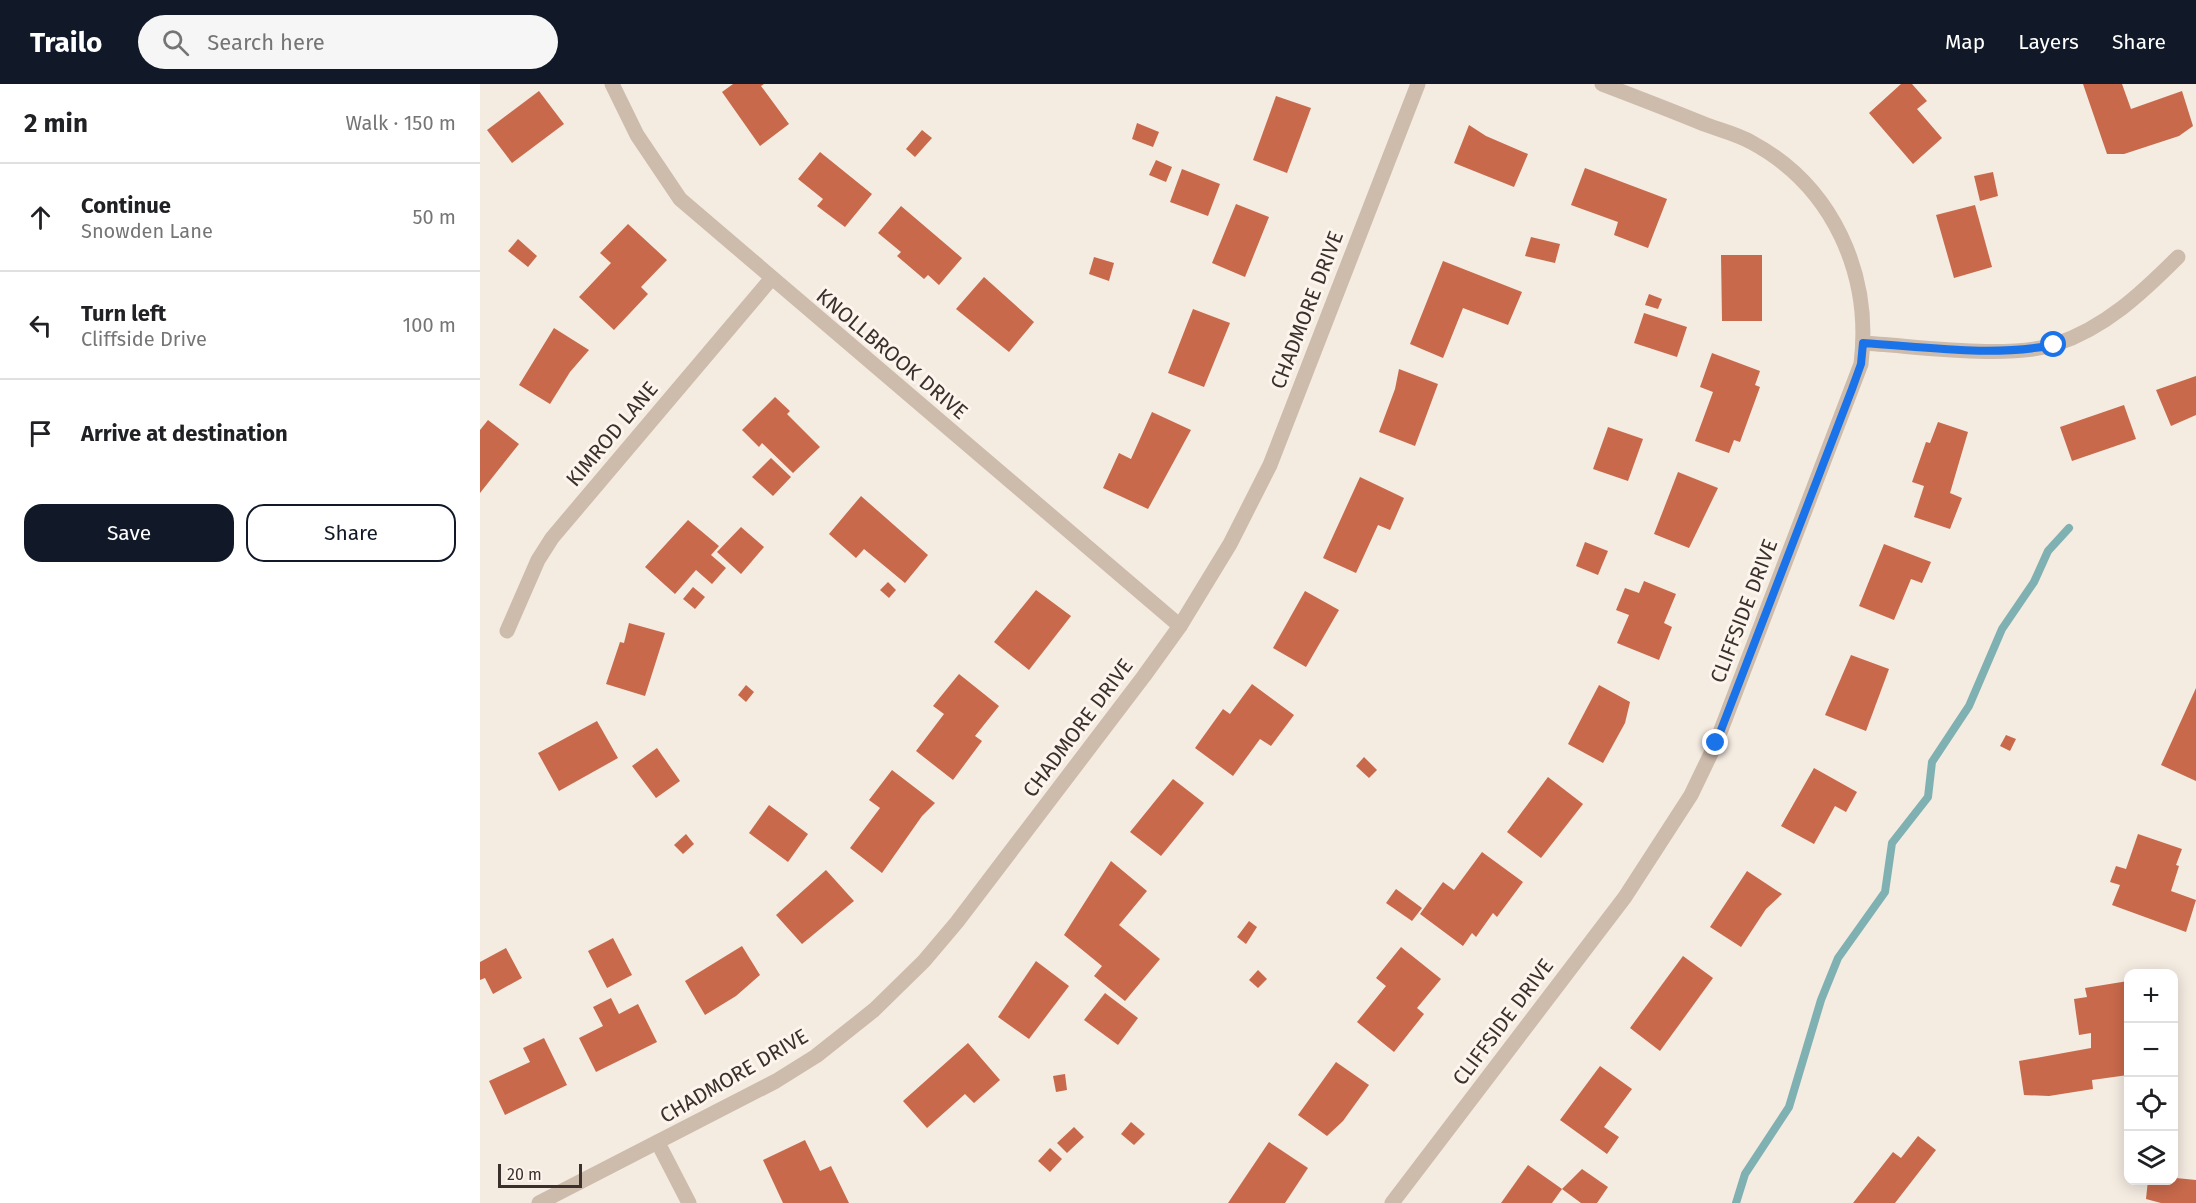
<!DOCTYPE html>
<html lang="en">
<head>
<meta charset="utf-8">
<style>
	body { margin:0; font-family:"Fira Sans",sans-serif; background:#f6f6f6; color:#202124 }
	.controls { position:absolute; right:18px; bottom:18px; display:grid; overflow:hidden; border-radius:12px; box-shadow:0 3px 15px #0003 }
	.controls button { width:54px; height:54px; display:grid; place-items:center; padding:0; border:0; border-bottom:2px solid #e0e0e0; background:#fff; color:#202124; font:30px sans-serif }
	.scale { position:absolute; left:18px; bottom:15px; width:84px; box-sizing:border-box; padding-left:6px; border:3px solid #3b302b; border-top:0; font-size:16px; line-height:21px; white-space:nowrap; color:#3b302b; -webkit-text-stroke:4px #fbf5ee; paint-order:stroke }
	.stop { position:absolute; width:18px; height:18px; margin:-14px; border:4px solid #1a73e8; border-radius:50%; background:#fff }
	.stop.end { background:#1a73e8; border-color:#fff; box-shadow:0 2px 6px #0008 }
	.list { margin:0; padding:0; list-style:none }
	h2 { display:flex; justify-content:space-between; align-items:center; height:78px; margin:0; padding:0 24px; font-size:26px }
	h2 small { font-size:20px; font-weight:400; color:#757577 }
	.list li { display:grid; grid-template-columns:39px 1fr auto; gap:18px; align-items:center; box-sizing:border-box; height:108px; padding:0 24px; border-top:2px solid #e0e0e0 }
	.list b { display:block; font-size:22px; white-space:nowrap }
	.list p { margin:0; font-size:20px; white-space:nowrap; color:#757577 }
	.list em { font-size:20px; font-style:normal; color:#757577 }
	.actions { display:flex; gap:12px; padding:18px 24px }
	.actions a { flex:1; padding:14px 0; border:2px solid #111827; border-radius:18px; text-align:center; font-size:21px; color:#111827 }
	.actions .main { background:#111827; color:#fff }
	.icon { flex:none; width:33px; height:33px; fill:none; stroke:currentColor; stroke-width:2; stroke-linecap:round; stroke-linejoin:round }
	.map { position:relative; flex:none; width:1716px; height:1119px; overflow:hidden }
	header { display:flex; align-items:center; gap:36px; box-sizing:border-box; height:84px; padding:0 30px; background:#111827; color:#fff }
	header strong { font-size:28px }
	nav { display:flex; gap:33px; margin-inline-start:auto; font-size:21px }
	.search { width:420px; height:54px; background:#f6f6f6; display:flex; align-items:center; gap:15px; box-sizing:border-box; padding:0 21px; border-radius:33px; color:#757577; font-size:22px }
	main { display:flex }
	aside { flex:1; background:#fff }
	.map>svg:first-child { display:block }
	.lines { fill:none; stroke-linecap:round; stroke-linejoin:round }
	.stream { stroke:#7fb0b2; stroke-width:8 }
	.building { fill:#c8694b }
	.minor { stroke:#cdbbac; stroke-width:15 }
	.route { stroke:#1a73e8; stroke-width:8 }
	.labels { text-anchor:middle; stroke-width:6; stroke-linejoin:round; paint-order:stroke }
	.street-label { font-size:21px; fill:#3b302b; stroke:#fbf5ee }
</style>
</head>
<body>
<header>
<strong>Trailo</strong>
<div class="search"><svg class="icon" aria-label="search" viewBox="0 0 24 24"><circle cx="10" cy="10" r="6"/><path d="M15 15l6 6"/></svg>Search here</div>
<nav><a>Map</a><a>Layers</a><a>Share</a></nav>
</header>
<main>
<aside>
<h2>2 min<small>Walk · 150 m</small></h2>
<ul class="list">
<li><svg class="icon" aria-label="ahead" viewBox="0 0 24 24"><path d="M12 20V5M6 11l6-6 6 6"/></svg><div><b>Continue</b><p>Snowden Lane</p></div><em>50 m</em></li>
<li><svg class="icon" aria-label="left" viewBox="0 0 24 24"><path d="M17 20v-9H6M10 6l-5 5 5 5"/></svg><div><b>Turn left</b><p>Cliffside Drive</p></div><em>100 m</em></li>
<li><svg class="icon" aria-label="arrive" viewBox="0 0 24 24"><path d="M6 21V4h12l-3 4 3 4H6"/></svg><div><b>Arrive at destination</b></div></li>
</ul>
<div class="actions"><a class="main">Save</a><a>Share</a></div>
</aside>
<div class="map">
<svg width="1716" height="1119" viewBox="0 0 1716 1119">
	<rect width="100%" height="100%" fill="#f4ebe1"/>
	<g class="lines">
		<!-- stream -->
		<polyline class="stream" points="1256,1119 1265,1090 1309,1023 1341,916 1358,874 1405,808 1412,759 1448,713 1452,678 1489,622 1522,545 1554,498 1568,467 1589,444"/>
	</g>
	<!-- building -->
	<g class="building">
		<polygon points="253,0 284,0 281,2 309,40 280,62 242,8"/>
		<polygon points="1421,0 1432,0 1447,17 1437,25 1462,54 1433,80 1389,29"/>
		<polygon points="1603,0 1642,0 1651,25 1702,7 1713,42 1699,52 1644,70 1627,70"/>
		<polygon points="59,7 84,40 32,79 7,46"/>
		<polygon points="796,12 831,24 807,89 773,76"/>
		<polygon points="657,39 679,48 673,63 652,55"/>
		<polygon points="989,41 1006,52 1048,70 1034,103 974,79"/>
		<polygon points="442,46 452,54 435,73 426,65"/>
		<polygon points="340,68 392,110 365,143 337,122 343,115 318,95"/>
		<polygon points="676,76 692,83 686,98 669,91"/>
		<polygon points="1105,84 1187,115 1168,164 1134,151 1138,138 1091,121"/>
		<polygon points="702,85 740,100 728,132 690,118"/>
		<polygon points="1513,88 1518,112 1500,117 1494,92"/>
		<polygon points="756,120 789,133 765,193 732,179"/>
		<polygon points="1495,121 1512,183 1474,194 1456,131"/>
		<polygon points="421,122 482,174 459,201 448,191 444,195 417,172 421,168 398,149"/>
		<polygon points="148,140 187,176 161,203 168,210 134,246 99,213 131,179 120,169"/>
		<polygon points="1051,153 1080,160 1075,179 1045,172"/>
		<polygon points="38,155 57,172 48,183 28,167"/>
		<polygon points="1241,171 1282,171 1282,237 1242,237"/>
		<polygon points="614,173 634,179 629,197 609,190"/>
		<polygon points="963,177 1042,208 1028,241 983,224 963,274 930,260"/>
		<polygon points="504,193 554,238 529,268 476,225"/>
		<polygon points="1169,210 1182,215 1178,225 1165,221"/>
		<polygon points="713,225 750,239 724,303 688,289"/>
		<polygon points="1164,229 1207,243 1197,273 1154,259"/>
		<polygon points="74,244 109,266 90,288 70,320 39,301"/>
		<polygon points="1232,269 1280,287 1275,301 1280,303 1260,358 1254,356 1249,369 1215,357 1233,308 1220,303"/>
		<polygon points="919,285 958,300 935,362 899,348 915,305"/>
		<polygon points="1716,292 1716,331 1691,342 1676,306"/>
		<polygon points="295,313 310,327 307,330 340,363 313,389 282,359 279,363 262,346"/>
		<polygon points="1644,321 1656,355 1592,377 1580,343"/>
		<polygon points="672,328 711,346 668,425 623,404 639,369 651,375"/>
		<polygon points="8,336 39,360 0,409 0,346"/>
		<polygon points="1458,338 1488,348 1470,409 1482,414 1470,445 1434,433 1444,402 1432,398 1446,358 1450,359"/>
		<polygon points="1128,343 1163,355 1148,397 1113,385"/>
		<polygon points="291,374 311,393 293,412 272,393"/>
		<polygon points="1198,388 1238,404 1209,464 1174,450"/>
		<polygon points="880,393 924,414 910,446 898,441 876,489 843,474"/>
		<polygon points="381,412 448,471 425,499 384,465 376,474 349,450"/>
		<polygon points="208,436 239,462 231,471 246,484 232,500 216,486 195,510 165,483"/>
		<polygon points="261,443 284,463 261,490 237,468"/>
		<polygon points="1105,458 1128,467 1118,491 1096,482"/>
		<polygon points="1404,460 1451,478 1442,499 1431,495 1414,536 1379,522"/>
		<polygon points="1164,497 1196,510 1184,539 1192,543 1179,576 1137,559 1149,531 1136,526 1145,504 1159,509"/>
		<polygon points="408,498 416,506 409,514 400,506"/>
		<polygon points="213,503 225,513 215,525 203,515"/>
		<polygon points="556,506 591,532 549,586 514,558"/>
		<polygon points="825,507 859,526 826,583 793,564"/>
		<polygon points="149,539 185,549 165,612 126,600 140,558 144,559"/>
		<polygon points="1371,571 1409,585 1386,647 1345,631"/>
		<polygon points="479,590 519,622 495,652 502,657 473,696 436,667 464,630 453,622"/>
		<polygon points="772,600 814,631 791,662 780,655 753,692 715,664 743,625 750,630"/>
		<polygon points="266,601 274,608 266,618 258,611"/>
		<polygon points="1119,601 1150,618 1145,639 1123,679 1088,660"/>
		<polygon points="1716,604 1716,697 1681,681"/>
		<polygon points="117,637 138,674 79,707 58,669"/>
		<polygon points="1526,651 1536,655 1530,667 1520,662"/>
		<polygon points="177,664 200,697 176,714 152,682"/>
		<polygon points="884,673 897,686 889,694 876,682"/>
		<polygon points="1334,684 1377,708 1366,728 1355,722 1334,760 1301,742"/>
		<polygon points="412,686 455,719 442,732 402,789 370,764 400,724 389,716"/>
		<polygon points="1068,693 1103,720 1061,774 1027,748"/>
		<polygon points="693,695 724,719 681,772 650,748"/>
		<polygon points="289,721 328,750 308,778 269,749"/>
		<polygon points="206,750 214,760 203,770 194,761"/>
		<polygon points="1658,750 1702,765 1696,781 1699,782 1691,807 1716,816 1706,848 1632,821 1640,801 1630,798 1636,782 1646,785"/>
		<polygon points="1002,768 1043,798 1017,833 1013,829 996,853 992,849 983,862 940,830 963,798 974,806"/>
		<polygon points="631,777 667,807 639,841 680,875 645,917 614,892 622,882 584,851"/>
		<polygon points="346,786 374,817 322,860 296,831"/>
		<polygon points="1267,787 1302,810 1286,825 1261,863 1230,843"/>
		<polygon points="916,805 942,824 932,837 906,819"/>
		<polygon points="769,837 777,843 766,860 757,853"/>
		<polygon points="133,854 152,891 127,904 108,867"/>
		<polygon points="262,862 280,891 256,912 225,931 205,897"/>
		<polygon points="921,863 961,895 937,924 944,930 914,968 877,938 906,902 896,894"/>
		<polygon points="26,864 42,894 13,910 5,894 0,896 0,878"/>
		<polygon points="1203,872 1233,894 1180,967 1150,944"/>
		<polygon points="556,877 589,902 549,955 518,933"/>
		<polygon points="778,886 787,895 778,904 769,896"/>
		<polygon points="1648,897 1648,991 1612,996 1613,1005 1569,1012 1544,1011 1539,977 1611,964 1611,949 1599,951 1594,915 1607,913 1605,904"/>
		<polygon points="625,909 658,934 638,961 604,936"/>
		<polygon points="131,914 139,930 158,920 177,958 116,988 99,954 123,942 113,923"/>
		<polygon points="64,954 87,1001 25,1031 9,997 50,978 43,964"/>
		<polygon points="488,959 520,996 494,1019 485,1010 447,1044 423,1017"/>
		<polygon points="856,978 889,1001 863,1037 847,1052 818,1031"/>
		<polygon points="1120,982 1152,1005 1124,1043 1139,1053 1127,1070 1080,1036"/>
		<polygon points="585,990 587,1006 576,1008 573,992"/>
		<polygon points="651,1038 665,1050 654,1061 641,1050"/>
		<polygon points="594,1043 604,1053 587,1069 577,1059"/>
		<polygon points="1438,1052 1456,1066 1415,1119 1373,1119 1413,1068 1421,1074"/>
		<polygon points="325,1056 340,1087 351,1082 369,1119 303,1119 283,1076"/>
		<polygon points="789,1058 828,1084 805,1119 748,1119"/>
		<polygon points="570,1064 582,1075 570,1088 558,1077"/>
		<polygon points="1048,1081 1082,1105 1072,1119 1021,1119"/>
		<polygon points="1102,1085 1128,1103 1117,1119 1101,1119 1082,1105"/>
		<polygon points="1696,1094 1716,1096 1716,1119 1681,1119 1666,1115 1668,1096 1696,1096"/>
	</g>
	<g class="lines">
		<!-- minor -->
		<g class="minor">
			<polyline points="132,0 157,51 200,115 700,542"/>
			<path d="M1383 259C1436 262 1528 276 1576 260 1625 244 1662 209 1698 173"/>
			<polyline points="27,547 58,476 72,454 291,195"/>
			<polyline points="178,1059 209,1119"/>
			<polyline points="59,1119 296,997 336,972 394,926 444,877 477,838 664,592 700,542 750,460 790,381 938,0"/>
			<path d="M912 1119 1145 813 1211 711 1236 659 1381 280C1392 190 1353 102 1271 58 1257 50 1240 46 1224 40 1190 26 1156 13 1122 0"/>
		</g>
	</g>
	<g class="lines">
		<!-- route -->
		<path class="route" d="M1236 659 1372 305 1381 280 1383 259C1446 263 1512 273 1574 261"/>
	</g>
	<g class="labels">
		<!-- street labels -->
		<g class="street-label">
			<text transform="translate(827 226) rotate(-69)" y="7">CHADMORE DRIVE</text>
			<text transform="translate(412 270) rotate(40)" y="7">KNOLLBROOK DRIVE</text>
			<text transform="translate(132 350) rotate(-50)" y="7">KIMROD LANE</text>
			<text transform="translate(1264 527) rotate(-69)" y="7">CLIFFSIDE DRIVE</text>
			<text transform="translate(598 644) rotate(-53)" y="7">CHADMORE DRIVE</text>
			<text transform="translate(1023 938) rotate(-53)" y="7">CLIFFSIDE DRIVE</text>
			<text transform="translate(254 992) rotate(-30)" y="7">CHADMORE DRIVE</text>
		</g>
	</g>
</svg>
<div class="controls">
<button>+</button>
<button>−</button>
<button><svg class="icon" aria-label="locate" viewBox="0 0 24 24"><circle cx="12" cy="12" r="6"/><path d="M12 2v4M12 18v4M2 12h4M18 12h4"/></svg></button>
<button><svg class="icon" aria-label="layers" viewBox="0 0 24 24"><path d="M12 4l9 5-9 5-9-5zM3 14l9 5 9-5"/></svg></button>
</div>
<div class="scale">20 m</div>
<div class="stop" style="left:1574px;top:261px"></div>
<div class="stop end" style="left:1236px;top:659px"></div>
</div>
</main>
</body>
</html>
